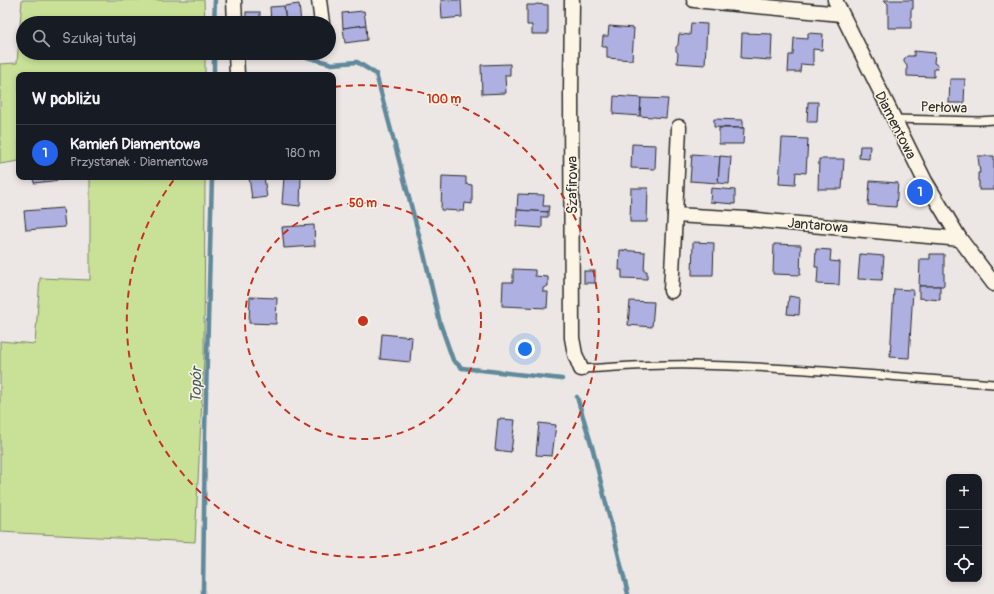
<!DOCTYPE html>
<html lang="pl">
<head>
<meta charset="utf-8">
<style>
	body { margin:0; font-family:Pangolin,sans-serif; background:#20242c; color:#f1f3f6 }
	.controls { position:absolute; right:12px; bottom:12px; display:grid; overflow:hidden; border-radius:8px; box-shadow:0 2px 6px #0003 }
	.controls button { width:36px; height:36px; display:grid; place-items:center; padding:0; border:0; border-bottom:1px solid #363941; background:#171b24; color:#f1f3f6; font:20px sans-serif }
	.you { position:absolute; left:525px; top:349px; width:14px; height:14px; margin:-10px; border:3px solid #fff; border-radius:50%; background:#1a73e8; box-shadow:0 0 0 6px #1a73e833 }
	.badge { display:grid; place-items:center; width:26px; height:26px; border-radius:50%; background:#2563eb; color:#fff; font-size:13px; font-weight:700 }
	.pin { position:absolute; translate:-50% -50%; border:2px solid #fff; box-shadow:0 1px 4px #0006 }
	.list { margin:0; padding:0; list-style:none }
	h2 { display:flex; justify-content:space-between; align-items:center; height:52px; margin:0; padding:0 16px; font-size:17px }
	h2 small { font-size:13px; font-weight:400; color:#9ea1a6 }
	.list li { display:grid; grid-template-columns:26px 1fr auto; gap:12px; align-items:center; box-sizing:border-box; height:56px; padding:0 16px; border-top:1px solid #363941 }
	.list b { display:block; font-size:15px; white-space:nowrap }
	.list p { margin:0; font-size:13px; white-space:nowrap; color:#9ea1a6 }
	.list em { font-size:13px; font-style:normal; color:#9ea1a6 }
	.icon { flex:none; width:22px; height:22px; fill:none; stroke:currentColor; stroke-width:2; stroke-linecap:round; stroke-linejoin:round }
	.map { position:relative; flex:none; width:994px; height:594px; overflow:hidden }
	.search { position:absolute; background:#171b24; box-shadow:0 2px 6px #0003; left:16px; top:16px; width:320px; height:44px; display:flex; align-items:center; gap:10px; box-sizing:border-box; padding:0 14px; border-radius:22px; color:#9ea1a6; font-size:15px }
	.panel { position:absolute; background:#171b24; box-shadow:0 2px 6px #0003; left:16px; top:72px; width:320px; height:108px; border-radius:8px }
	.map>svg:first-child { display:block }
	.green { fill:#c9e197; stroke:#7a8661 }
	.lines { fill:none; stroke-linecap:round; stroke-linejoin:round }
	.stream { stroke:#60899b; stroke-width:4.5 }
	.building { fill:#aeb0e1; stroke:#2b2b2b }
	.lane-casing { stroke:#2b2b2b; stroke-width:10 }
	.street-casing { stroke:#2b2b2b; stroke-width:17 }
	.lane { stroke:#fcf5e5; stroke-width:7 }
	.street { stroke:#fcf5e5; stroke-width:14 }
	.ring { fill:none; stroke:#c8321e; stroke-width:2; stroke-dasharray:7 5 }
	.labels { text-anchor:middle; stroke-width:3; stroke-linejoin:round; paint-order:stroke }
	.street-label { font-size:14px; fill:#2b2b2b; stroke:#fcf5e5 }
	.water-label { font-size:15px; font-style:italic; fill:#465a63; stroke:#fcf5e5 }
	.centre { fill:#c8321e; stroke:#fcf5e5; stroke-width:2 }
	.ring-label { font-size:12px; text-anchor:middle; font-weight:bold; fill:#c8321e; stroke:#fcf5e5; stroke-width:3; stroke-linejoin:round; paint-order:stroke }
</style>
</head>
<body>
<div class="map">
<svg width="994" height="594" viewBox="0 0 994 594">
	<rect width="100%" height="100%" fill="#ece7e4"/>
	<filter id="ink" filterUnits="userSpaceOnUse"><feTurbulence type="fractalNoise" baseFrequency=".025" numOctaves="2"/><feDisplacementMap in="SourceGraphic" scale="8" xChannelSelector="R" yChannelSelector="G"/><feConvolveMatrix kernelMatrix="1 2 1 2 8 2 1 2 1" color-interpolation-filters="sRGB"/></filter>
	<g filter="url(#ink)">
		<!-- green -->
		<g class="green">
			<polygon points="22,0 204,0 205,23 23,23 23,53 205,53 205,75 19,75 19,161 0,164 0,64 17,63"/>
			<polygon points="90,177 205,177 204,357 195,542 0,532 0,341 35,344 40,278 90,280"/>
		</g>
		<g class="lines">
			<!-- stream -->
			<g class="stream">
				<polyline points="214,23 215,0"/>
				<polyline points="292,53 332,64 357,62 376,74 424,254 440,323 453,360 462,368 562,379"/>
				<polyline points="214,75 214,53"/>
				<polyline points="577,397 593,450 628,594"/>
				<polyline points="203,594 205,431 212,177"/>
			</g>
		</g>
		<!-- building -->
		<g class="building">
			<polygon points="441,0 461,0 462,17 442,19"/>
			<polygon points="884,0 913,0 913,9 911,9 911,28 888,28 888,4"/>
			<polygon points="299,4 301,23 286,23 284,6"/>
			<polygon points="536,4 548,5 548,34 532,34 532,25 527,25 527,5 535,5"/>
			<polygon points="284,6 286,23 271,23 270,7"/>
			<polygon points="364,11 366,25 343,28 342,13"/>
			<rect x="246" y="12" width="14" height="10"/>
			<polygon points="691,23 707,24 705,65 677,63 678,53 676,51 676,47 678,45 679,34 690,35"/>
			<polygon points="366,25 367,40 345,43 343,28"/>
			<polygon points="609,26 634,28 632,60 607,58 607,47 602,47 603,36 608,36"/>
			<polygon points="742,33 772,34 771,60 741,58"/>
			<polygon points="808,33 823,34 822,50 813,49 813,65 801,64 800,72 788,72 789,55 793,55 794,38 808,39"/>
			<polygon points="914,51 935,53 934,63 937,65 938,68 934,69 934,77 907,76 907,66 904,62 904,59 907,56 914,56"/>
			<polygon points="510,64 510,75 505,75 506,93 482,94 481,65"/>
			<polygon points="950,79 965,79 964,103 949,103"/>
			<polygon points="614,96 641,98 640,116 613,114"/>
			<polygon points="641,98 668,99 666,118 640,116"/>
			<polygon points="808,102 818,102 817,122 807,122"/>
			<polygon points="714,119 743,120 743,128 714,127"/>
			<polygon points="719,128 744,128 743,144 719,144"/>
			<polygon points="782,138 808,139 806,173 796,172 795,185 779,184"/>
			<polygon points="632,144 656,145 655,169 631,168"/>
			<polygon points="860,146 870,146 869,159 859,158"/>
			<polygon points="692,154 720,156 718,183 690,181"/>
			<polygon points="720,156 731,157 729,184 718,183"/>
			<polygon points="978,156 994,156 994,190 979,190 979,181 978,181 978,173 980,173"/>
			<polygon points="819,159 844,159 842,189 818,189"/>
			<polygon points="442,176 466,177 466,184 472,185 472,204 465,203 464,211 441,210"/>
			<polygon points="33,177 79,177 79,178 34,183"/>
			<polygon points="249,177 264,177 267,197 252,199"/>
			<polygon points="284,177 301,177 300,206 282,204"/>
			<polygon points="870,181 898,183 896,207 868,205"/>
			<polygon points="631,188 648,188 647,222 630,222"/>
			<polygon points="711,188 735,190 735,204 710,202"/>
			<polygon points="518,194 544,195 543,206 549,206 548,212 517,210"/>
			<polygon points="63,208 65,227 26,230 24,211"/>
			<polygon points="517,210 548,212 548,217 542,217 542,228 516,226"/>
			<polygon points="314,225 315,246 284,248 282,227"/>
			<polygon points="693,242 714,243 713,275 692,275"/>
			<polygon points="774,244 801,245 800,275 773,274"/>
			<polygon points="816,249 831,250 830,261 840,262 839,285 817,284 818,267 815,267"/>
			<polygon points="620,250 645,252 644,271 647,271 647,279 622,278 622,270 619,270"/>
			<polygon points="860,254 884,256 882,280 858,279"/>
			<polygon points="930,254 944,254 944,286 919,286 920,259 930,259"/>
			<polygon points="513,269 535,270 535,276 548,277 548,286 543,288 543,292 548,292 547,308 502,306 503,282 513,282"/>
			<rect x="584" y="271" width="11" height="12"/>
			<polygon points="919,286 940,286 940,300 919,298"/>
			<polygon points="894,289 913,290 909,358 890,357"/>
			<polygon points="789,296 800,298 799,315 787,314"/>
			<polygon points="250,297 277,298 276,324 249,323"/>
			<polygon points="630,301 654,302 652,327 628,325"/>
			<polygon points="382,334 412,337 410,362 380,359"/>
			<polygon points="498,419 515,420 511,452 495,450"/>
			<polygon points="539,423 556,425 552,456 536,455"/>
		</g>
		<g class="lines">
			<defs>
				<g id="lane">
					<polyline points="893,119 979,121 994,120"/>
					<path d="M581 369C619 367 656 364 694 365 794 367 894 377 994 384"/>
				</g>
				<g id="street">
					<polyline points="234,0 235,23"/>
					<polyline points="319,0 322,23"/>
					<polyline points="572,0 571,93 572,338 575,354 581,369"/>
					<polyline points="694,0 841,14"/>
					<polyline points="835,0 925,181 960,239 994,284"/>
					<polyline points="236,53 237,75"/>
					<polyline points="679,127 675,215 747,219 960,239"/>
					<polyline points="671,291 675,215"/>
				</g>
			</defs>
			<!-- lane casing -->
			<use href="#lane" class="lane-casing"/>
			<!-- street casing -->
			<use href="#street" class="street-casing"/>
			<!-- lane -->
			<use href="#lane" class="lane"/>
			<!-- street -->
			<use href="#street" class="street"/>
		</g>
	</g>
	<!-- distance rings -->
	<g class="ring">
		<circle cx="363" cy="321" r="118"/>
		<path d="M334 87A236 236 0 1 1 176 177"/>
	</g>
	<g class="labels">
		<!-- street labels -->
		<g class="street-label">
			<text transform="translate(944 107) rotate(2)" y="5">Perłowa</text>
			<text transform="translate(896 125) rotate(63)" y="5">Diamentowa</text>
			<text transform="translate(572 185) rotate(-90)" y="5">Szafirowa</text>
			<text transform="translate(818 225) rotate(5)" y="5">Jantarowa</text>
		</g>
		<!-- water labels -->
		<g class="water-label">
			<text transform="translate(196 385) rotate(-89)" y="5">Topór</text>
		</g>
	</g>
	<circle cx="363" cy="321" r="6" class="centre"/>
	<g class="ring-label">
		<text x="444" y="103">100 m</text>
		<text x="363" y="207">50 m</text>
	</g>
</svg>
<div class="controls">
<button>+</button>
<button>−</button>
<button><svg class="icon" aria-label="locate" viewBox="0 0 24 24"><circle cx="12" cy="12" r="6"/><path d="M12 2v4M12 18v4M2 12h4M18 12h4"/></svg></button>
</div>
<div class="you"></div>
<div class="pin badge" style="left:920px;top:192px">1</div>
<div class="search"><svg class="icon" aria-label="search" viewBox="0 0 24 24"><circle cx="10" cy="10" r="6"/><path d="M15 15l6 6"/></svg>Szukaj tutaj</div>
<section class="panel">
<h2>W pobliżu<small></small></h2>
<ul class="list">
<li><span class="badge">1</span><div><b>Kamień Diamentowa</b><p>Przystanek · Diamentowa</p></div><em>180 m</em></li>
</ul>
</section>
</div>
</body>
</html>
